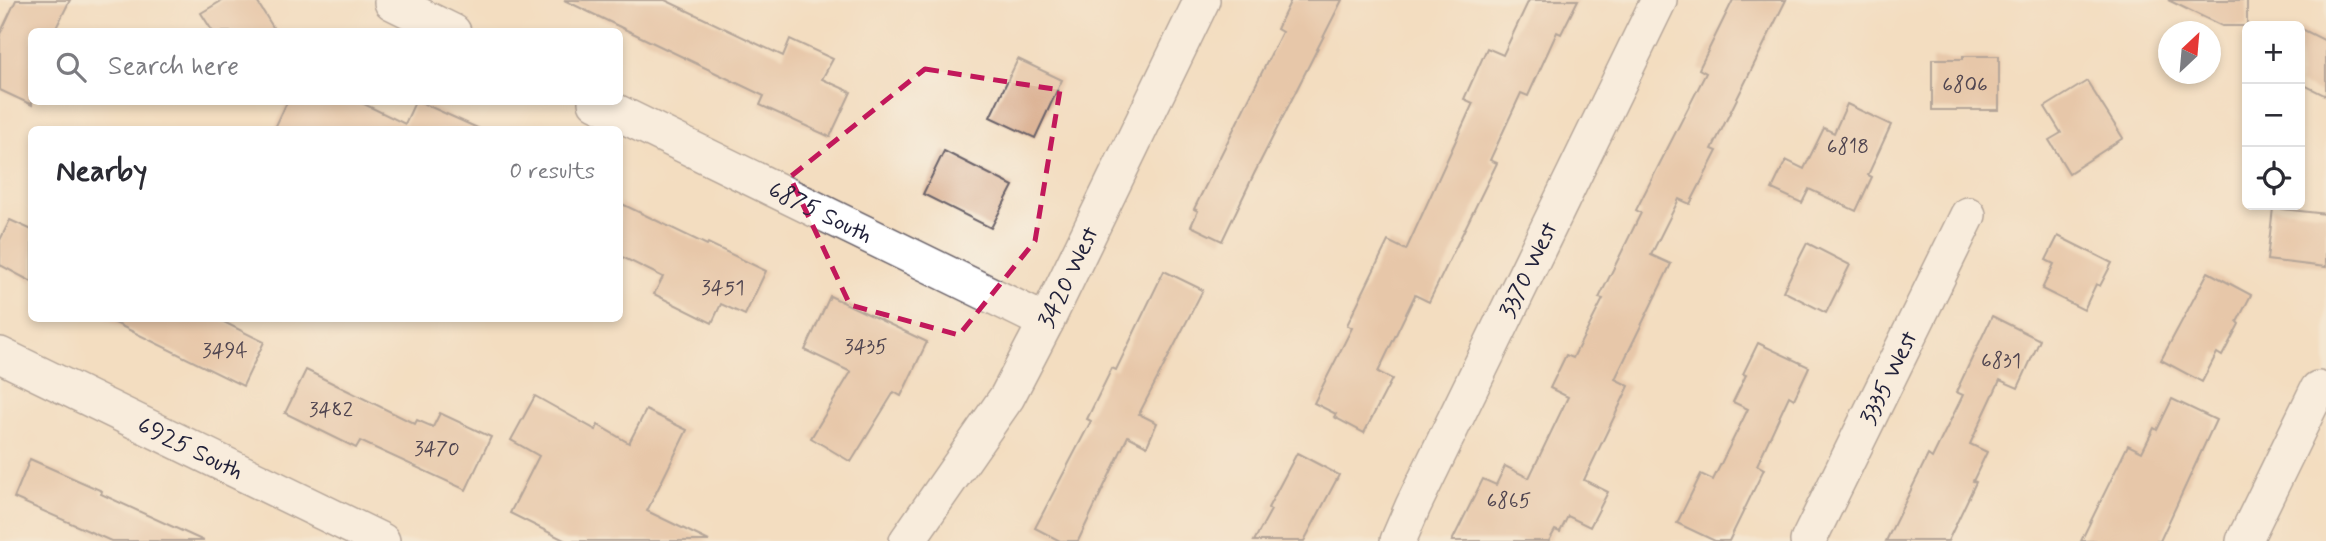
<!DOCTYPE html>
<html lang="en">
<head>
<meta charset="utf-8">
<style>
	body { margin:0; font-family:Mynerve,sans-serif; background:#f7f7f7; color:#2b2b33 }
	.controls { position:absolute; right:21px; top:21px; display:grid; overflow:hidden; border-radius:10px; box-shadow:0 4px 10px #0003 }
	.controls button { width:63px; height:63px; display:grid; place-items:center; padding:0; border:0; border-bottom:2px solid #e1e1e2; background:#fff; color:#2b2b33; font:35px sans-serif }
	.compass { position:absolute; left:2158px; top:21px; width:63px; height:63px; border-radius:50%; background:#fff; box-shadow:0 4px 10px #0003; rotate:26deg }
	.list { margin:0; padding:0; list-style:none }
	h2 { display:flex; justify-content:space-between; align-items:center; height:91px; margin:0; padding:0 28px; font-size:30px }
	h2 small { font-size:23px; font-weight:400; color:#7c7c81 }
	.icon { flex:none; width:38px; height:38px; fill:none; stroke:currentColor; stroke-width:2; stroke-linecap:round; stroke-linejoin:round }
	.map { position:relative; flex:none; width:2326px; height:541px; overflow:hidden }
	.search { position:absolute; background:#fff; box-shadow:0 4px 10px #0003; left:28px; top:28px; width:595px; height:77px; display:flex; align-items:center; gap:18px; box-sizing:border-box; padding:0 24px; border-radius:10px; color:#7c7c81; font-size:26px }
	.panel { position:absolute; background:#fff; box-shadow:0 4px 10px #0003; left:28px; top:126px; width:595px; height:196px; border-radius:10px }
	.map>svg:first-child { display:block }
	.building { fill:#daae8f }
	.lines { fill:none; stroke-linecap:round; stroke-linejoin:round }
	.minor-casing { stroke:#6b636a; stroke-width:38 }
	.minor { stroke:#fff; stroke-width:35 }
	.marked { fill:none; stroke:#c2185b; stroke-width:5; stroke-dasharray:14 9; stroke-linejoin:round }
	.labels { text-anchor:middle; stroke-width:6; stroke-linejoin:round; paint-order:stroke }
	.number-label { font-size:21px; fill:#504550 }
	.street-label { font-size:24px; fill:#22223b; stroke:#f7f3e8 }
</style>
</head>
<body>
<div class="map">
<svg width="2326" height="541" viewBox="0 0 2326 541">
	<rect width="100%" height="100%" fill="#f7f3e8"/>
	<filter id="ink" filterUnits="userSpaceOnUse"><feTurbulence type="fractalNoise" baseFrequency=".0143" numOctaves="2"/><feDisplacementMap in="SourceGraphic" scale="14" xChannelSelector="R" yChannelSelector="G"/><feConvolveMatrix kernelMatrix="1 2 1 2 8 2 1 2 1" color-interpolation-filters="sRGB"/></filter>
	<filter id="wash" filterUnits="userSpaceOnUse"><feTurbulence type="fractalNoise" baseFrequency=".00686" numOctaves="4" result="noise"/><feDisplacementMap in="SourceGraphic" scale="28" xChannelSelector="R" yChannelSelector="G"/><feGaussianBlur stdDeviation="1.57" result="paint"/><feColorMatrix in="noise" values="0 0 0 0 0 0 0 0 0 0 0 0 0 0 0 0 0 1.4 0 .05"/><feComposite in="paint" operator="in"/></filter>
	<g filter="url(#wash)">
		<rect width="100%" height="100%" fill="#f3ddc0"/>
		<g id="blocks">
			<!-- building -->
			<g class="building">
				<polygon points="16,0 70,0 54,32 32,32 32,105 0,90 0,34"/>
				<polygon points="223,0 256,0 276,32 213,32 201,13"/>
				<polygon points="564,0 665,0 783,56 790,39 833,59 822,79 851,92 830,137 760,105 764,96"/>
				<polygon points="1291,0 1342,0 1254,174 1222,241 1191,226 1198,211 1194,209 1282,32 1277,29"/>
				<polygon points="1529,0 1578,0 1561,34 1557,32 1528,96 1521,93 1490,160 1497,163 1429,302 1415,295 1378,372 1392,379 1364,433 1334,417 1336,414 1314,403 1352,328 1347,325 1388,241 1406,250 1473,103 1464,99 1487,48 1503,55"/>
				<polygon points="1733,0 1786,0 1712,149 1717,151 1690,204 1679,199 1651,255 1671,264 1615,379 1629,386 1584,480 1608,492 1590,527 1568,516 1560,532 1555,530 1549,541 1452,541 1483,479 1496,485 1505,466 1529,478 1568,397 1550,388 1566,355 1573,358 1603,299 1599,298 1641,213 1636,210 1706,73 1699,69"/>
				<polygon points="2168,0 2247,0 2247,26 2222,26"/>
				<polygon points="2300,28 2326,41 2326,96 2300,83"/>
				<polygon points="1963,56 1999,56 1999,110 1932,110 1932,59 1963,59"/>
				<polygon points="1018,59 1062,80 1035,138 990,117"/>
				<polygon points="2087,81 2123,138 2069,173 2049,140 2061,133 2045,107"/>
				<polygon points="287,102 360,102 405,124 415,102 420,102 482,130 274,130"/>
				<polygon points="1847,104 1891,125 1868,175 1872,177 1856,211 1809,189 1802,203 1772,189 1786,160 1804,169 1824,128 1834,133"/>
				<polygon points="944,151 1013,186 991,228 923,194"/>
				<polygon points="620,203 707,245 708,243 766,271 745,315 721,304 712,323 654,294 663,277 620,256"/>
				<polygon points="2273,208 2326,214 2326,267 2267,260"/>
				<polygon points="10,220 32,230 32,282 0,265 0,240"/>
				<polygon points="2058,236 2112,263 2100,286 2096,284 2084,310 2042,289 2054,264 2046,260"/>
				<polygon points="1807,243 1850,265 1826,313 1783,291"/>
				<polygon points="1164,271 1203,290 1139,414 1157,423 1147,446 1128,436 1078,541 1060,541 1035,528 1091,421 1087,419 1112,368 1116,370"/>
				<polygon points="2208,272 2251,295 2237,322 2239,324 2222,356 2217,353 2202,382 2161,360"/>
				<polygon points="830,296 927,342 901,396 894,392 851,462 811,438 851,372 805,350"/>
				<polygon points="1992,316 2040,340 2018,388 2000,380 1970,444 1987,452 1973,481 1976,482 1948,541 1886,541 1928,455 1932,458 1963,395 1956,392"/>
				<polygon points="105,318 216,318 264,342 243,386"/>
				<polygon points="1758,343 1809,367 1794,399 1789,396 1757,465 1764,469 1729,541 1715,541 1677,523 1701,474 1713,480 1748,409 1733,402 1746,375 1743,374"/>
				<polygon points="306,370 415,424 417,420 433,427 440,413 491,437 466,490 360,441 356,448 285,413"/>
				<polygon points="535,396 596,430 598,425 629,443 646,410 687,430 647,511 709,541 566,541 510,513 539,456 511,440"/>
				<polygon points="2172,399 2216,420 2160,541 2081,541 2128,445 2142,452 2154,428 2157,430"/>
				<polygon points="1297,453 1339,475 1304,541 1254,541 1271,510 1268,508"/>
				<polygon points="30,459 102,491 101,494 204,541 111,541 14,498"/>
			</g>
		</g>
	</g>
	<g filter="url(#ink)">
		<use href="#blocks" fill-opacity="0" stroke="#6b636a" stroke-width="2"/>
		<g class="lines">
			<defs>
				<g id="minor">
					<polyline points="392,2 453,32"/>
					<path id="s1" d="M596 102 1046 322"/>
					<path id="s2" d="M0 355 382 541"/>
					<path id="s3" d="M907 541 1007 397 1046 322 1202 0"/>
					<path id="s4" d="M1398 541 1413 506 1659 0"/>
					<path id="s5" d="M1808 541 1968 215"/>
					<polyline points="2244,541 2318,389"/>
				</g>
			</defs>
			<!-- minor casing -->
			<use href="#minor" class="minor-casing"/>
			<!-- minor -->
			<use href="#minor" class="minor"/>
		</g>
	</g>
	<!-- marked area -->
	<path d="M0 0H2326V541H0ZM925 69 1060 90 1035 241 959 335 850 305 790 177Z" fill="#f3ddc0" fill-opacity=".55" fill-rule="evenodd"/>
	<path class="marked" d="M925 69 1060 90 1035 241 959 335 850 305 790 177Z"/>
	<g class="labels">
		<!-- number labels -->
		<g class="number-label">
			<text x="1965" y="91">6806</text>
			<text x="1848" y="153">6818</text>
			<text x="723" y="294">3451</text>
			<text x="866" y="353">3435</text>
			<text x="225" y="357">3494</text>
			<text x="2001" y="367">6831</text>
			<text x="331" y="416">3482</text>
			<text x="437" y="455">3470</text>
			<text x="1509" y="507">6865</text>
		</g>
		<!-- street labels -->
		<g class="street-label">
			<text dy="8" stroke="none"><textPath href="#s1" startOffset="250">6875 South</textPath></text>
			<text dy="8" stroke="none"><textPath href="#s4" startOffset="301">3370 West</textPath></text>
			<text dy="8" stroke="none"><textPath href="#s3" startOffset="310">3420 West</textPath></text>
			<text dy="8" stroke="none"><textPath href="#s5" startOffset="182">3335 West</textPath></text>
			<text dy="8" stroke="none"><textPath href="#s2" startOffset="212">6925 South</textPath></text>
		</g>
	</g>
</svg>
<div class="controls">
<button>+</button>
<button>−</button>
<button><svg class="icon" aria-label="locate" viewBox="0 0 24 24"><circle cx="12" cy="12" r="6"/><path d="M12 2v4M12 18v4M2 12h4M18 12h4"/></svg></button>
</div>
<svg class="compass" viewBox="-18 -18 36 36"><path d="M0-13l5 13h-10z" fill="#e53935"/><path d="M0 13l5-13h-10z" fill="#7c7c81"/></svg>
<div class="search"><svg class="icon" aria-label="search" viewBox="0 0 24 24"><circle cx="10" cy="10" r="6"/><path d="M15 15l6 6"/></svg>Search here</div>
<section class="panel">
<h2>Nearby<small>0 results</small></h2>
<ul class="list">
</ul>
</section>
</div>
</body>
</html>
